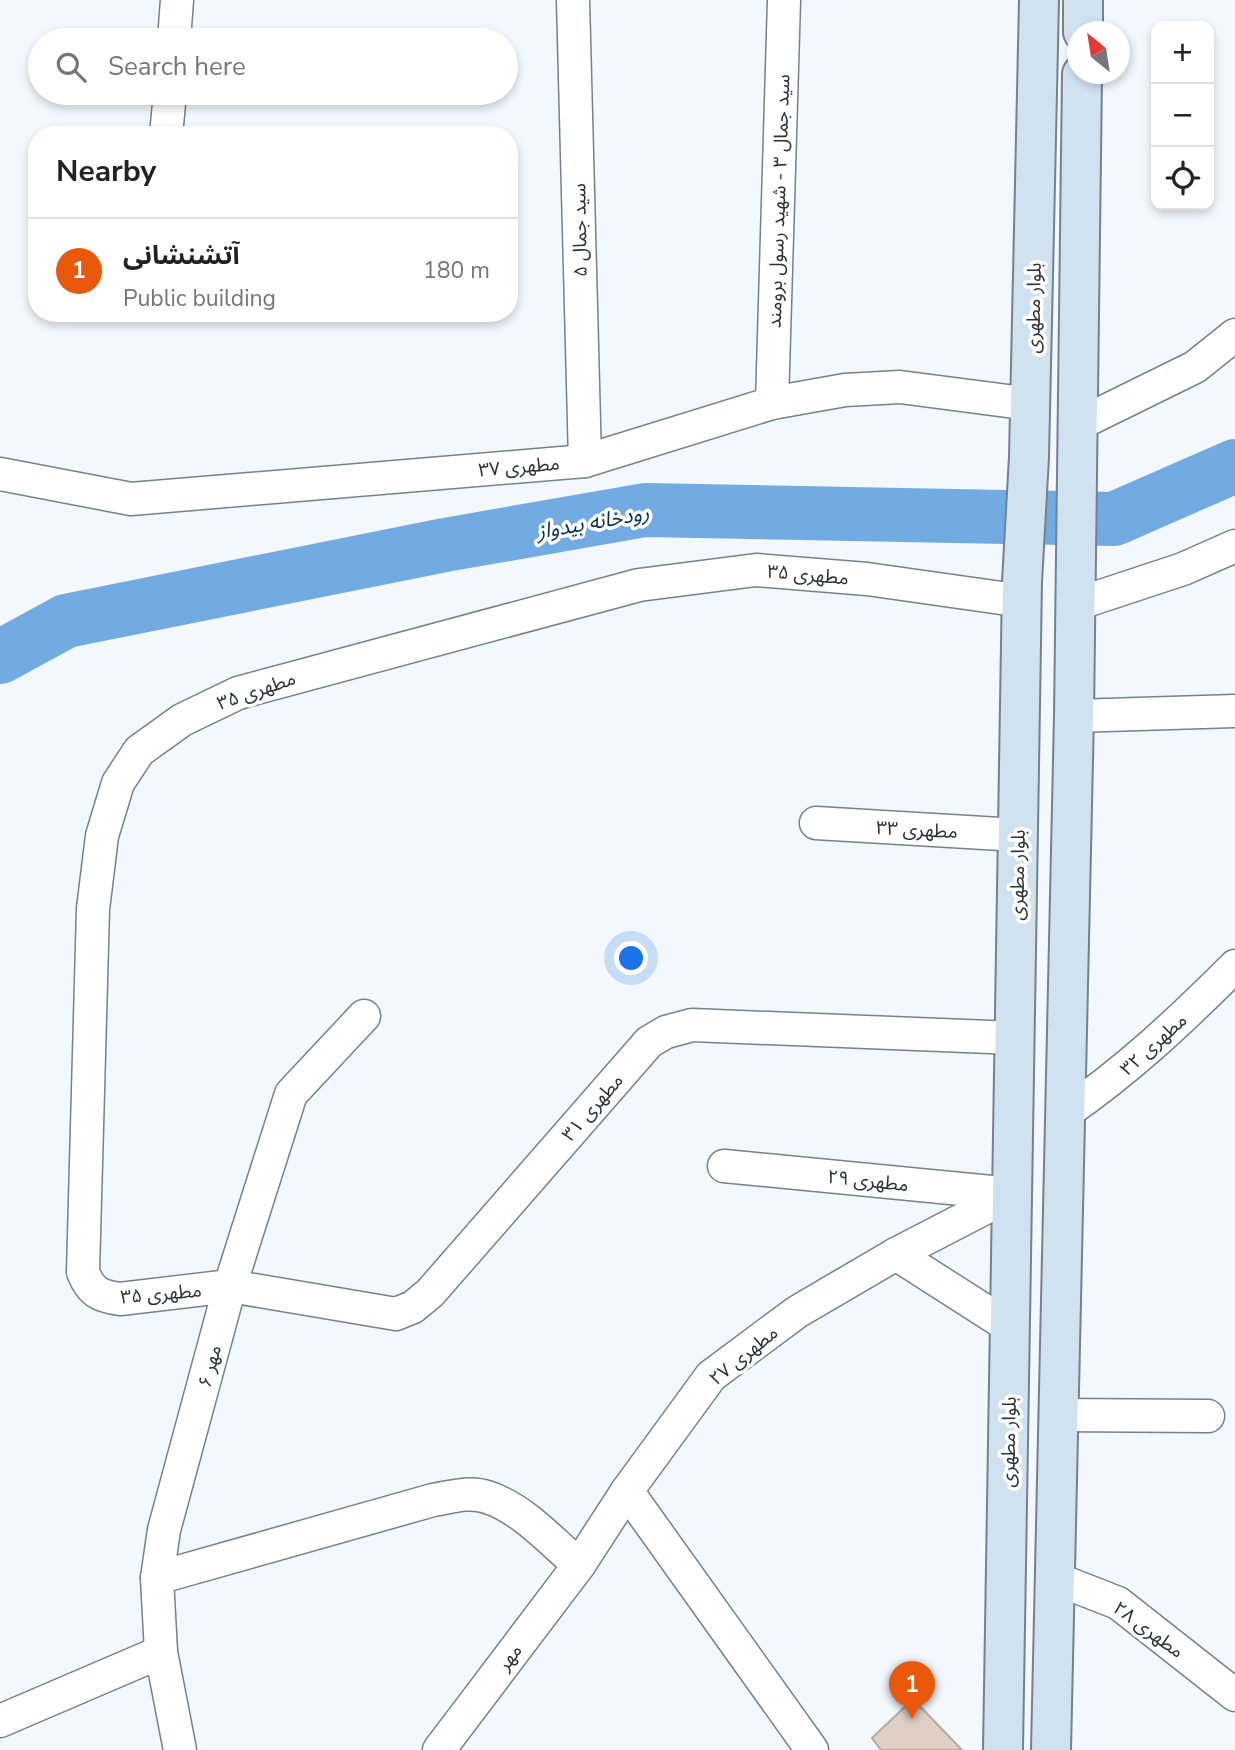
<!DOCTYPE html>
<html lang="en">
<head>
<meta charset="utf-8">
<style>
	body { margin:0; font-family:"Nunito Sans","Noto Sans Arabic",sans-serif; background:#f6f6f6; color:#222 }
	.controls { position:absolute; right:21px; top:21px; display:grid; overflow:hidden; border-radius:14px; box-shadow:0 4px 10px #0003 }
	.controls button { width:63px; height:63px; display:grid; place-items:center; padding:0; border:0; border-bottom:2px solid #e0e0e0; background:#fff; color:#222; font:35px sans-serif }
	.compass { position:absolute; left:1067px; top:21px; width:63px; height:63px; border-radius:50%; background:#fff; box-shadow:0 4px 10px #0003; rotate:330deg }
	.you { position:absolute; left:632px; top:959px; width:24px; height:24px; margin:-18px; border:5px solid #fff; border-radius:50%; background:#1a73e8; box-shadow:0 0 0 10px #1a73e833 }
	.badge { display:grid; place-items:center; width:46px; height:46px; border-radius:50%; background:#ea580c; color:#fff; font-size:23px; font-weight:700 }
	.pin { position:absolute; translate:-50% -58px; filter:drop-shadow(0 2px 4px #0008) }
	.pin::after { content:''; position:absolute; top:37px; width:24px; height:21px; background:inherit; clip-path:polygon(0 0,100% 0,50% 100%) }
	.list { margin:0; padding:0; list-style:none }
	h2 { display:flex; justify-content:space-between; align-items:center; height:91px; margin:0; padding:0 28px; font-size:30px }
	h2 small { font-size:23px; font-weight:400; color:#767676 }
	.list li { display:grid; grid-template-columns:46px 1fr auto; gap:21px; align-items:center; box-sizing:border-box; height:105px; padding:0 28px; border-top:2px solid #e0e0e0 }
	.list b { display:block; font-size:26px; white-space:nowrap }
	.list p { margin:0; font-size:23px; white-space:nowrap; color:#767676 }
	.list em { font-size:23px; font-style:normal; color:#767676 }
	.icon { flex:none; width:38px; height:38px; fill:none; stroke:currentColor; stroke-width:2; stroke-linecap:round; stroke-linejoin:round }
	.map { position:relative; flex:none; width:1235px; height:1750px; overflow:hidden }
	.search { position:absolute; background:#fff; box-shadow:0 4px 10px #0003; left:28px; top:28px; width:490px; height:77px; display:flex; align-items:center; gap:18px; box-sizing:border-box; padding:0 24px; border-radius:38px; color:#767676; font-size:26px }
	.panel { position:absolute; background:#fff; box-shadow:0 4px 10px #0003; left:28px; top:126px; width:490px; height:196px; border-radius:28px }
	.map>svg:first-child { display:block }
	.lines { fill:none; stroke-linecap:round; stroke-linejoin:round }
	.river { stroke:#71abe1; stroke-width:54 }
	.building { fill:#dfcfc5; stroke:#b9a99f; stroke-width:2 }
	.minor-casing { stroke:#75818d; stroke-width:35 }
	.secondary-casing { stroke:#75818d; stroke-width:42 }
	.minor { stroke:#fff; stroke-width:32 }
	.secondary { stroke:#d0e1ef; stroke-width:38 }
	.labels { text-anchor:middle; stroke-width:7; stroke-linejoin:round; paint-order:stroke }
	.street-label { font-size:19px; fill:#2c3136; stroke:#fff }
	.water-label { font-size:21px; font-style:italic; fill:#043154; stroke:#fff }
</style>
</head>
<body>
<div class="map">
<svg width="1235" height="1750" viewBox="0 0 1235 1750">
	<rect width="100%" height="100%" fill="#f2f8fd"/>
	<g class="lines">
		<!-- river -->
		<polyline class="river" points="0,657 66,621 445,545 645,510 1114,519 1235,466"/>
	</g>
	<!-- building -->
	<polygon class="building" points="913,1699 962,1750 881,1750 872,1738"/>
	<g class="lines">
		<defs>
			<g id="minor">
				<polyline points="573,0 585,461"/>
				<polyline points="174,40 177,0"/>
				<polyline points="166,135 170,93"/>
				<polyline points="772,403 784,0"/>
				<polyline points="1077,425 1195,367 1235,335"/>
				<polyline points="0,474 131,499 585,461 772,403 845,390 900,387 1031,404"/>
				<polyline points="1074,605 1183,569 1235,546"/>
				<polyline points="1074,716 1235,711"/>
				<polyline points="816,823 1018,835"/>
				<path d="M1015 1038 692 1025 666 1032 649 1042 430 1293 413 1307 396 1314 230 1286 120 1299C99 1296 91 1292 83 1272L93 909 102 836 118 783 139 751 182 720 238 693 639 585 756 570 867 579 1022 601"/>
				<path d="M1064 1114C1127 1071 1181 1020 1235 966"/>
				<polyline points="724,1166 1012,1194"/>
				<polyline points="896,1254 1010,1327"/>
				<polyline points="1057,1415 1208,1416"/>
				<polyline points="627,1491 812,1750"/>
				<path d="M157 1578 433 1500C451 1497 470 1491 487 1497 522 1508 552 1542 579 1565"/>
				<polyline points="1054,1578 1118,1603 1235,1695"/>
				<polyline points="0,1721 161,1652"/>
				<polyline points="180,1750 161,1652 157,1578 164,1530 230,1286 291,1094 364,1016"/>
				<polyline points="439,1750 579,1565 627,1491 711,1376 797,1312 896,1254 1012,1194"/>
			</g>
			<g id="secondary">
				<polyline points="1083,32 1083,0"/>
				<polyline points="1003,1750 1022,582 1029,457 1039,0"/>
				<polyline points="1051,1750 1074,716 1082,74"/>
			</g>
		</defs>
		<!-- minor casing -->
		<use href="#minor" class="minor-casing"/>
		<!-- secondary casing -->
		<use href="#secondary" class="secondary-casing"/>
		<!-- minor -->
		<use href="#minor" class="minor"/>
		<!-- secondary -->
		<use href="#secondary" class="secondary"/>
	</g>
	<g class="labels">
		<!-- street labels -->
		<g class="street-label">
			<text transform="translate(778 201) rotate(-88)" y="7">سید جمال ۳ - شهید رسول برومند</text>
			<text transform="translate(579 230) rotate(-91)" y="7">سید جمال ۵</text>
			<text transform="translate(1033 308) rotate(-89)" y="7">بلوار مطهری</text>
			<text transform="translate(519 466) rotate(-5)" y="7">مطهری ۳۷</text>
			<text transform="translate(808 574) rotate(5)" y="7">مطهری ۳۵</text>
			<text transform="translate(256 690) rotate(-19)" y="7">مطهری ۳۵</text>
			<text transform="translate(917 829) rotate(3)" y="7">مطهری ۳۳</text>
			<text transform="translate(1017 875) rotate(-89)" y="7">بلوار مطهری</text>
			<text transform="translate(1153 1044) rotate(-42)" y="7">مطهری ۳۲</text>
			<text transform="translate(592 1107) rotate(-49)" y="7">مطهری ۳۱</text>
			<text transform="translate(868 1180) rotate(6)" y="7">مطهری ۲۹</text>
			<text transform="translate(161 1293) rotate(-5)" y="7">مطهری ۳۵</text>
			<text transform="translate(743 1355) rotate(-39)" y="7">مطهری ۲۷</text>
			<text transform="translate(209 1366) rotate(-75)" y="7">مهر ۶</text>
			<text transform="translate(1008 1442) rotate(-89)" y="7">بلوار مطهری</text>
			<text transform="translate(1149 1629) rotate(36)" y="7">مطهری ۲۸</text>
			<text transform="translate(509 1657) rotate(-53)" y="7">مهر</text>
		</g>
		<!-- water labels -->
		<g class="water-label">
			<text transform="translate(593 522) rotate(-10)" y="7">رودخانه بیدواز</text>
		</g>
	</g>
</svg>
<div class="controls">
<button>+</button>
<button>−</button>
<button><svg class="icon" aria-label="locate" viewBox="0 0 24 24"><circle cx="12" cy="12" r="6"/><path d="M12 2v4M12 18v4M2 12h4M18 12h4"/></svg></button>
</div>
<svg class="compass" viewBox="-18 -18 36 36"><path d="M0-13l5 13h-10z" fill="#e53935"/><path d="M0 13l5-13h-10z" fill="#767676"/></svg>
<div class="you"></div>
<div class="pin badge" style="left:912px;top:1719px">1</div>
<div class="search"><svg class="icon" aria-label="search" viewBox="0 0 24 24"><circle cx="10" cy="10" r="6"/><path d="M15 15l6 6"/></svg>Search here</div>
<section class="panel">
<h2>Nearby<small></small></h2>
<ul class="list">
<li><span class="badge">1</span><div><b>آتشنشانی</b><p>Public building</p></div><em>180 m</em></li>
</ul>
</section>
</div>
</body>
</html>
